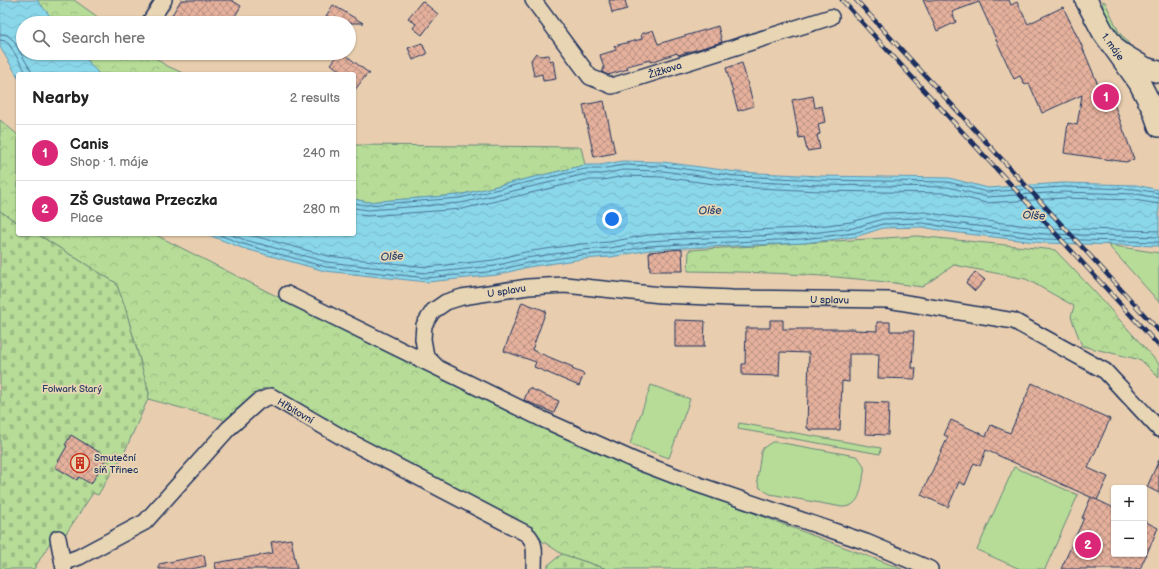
<!DOCTYPE html>
<html lang="en">
<head>
<meta charset="utf-8">
<style>
	body { margin:0; font-family:"Balsamiq Sans",sans-serif; background:#f2f2f2; color:#222 }
	.controls { position:absolute; right:12px; bottom:12px; display:grid; overflow:hidden; border-radius:4px; box-shadow:0 1px 3px #0004 }
	.controls button { width:36px; height:36px; display:grid; place-items:center; padding:0; border:0; border-bottom:1px solid #e0e0e0; background:#fff; color:#222; font:20px sans-serif }
	.you { position:absolute; left:612px; top:219px; width:14px; height:14px; margin:-10px; border:3px solid #fff; border-radius:50%; background:#1a73e8; box-shadow:0 0 0 6px #1a73e833 }
	.badge { display:grid; place-items:center; width:26px; height:26px; border-radius:50%; background:#db2777; color:#fff; font-size:13px; font-weight:700 }
	.pin { position:absolute; translate:-50% -50%; border:2px solid #fff; box-shadow:0 1px 4px #0006 }
	.list { margin:0; padding:0; list-style:none }
	h2 { display:flex; justify-content:space-between; align-items:center; height:52px; margin:0; padding:0 16px; font-size:17px }
	h2 small { font-size:13px; font-weight:400; color:#767676 }
	.list li { display:grid; grid-template-columns:26px 1fr auto; gap:12px; align-items:center; box-sizing:border-box; height:56px; padding:0 16px; border-top:1px solid #e0e0e0 }
	.list b { display:block; font-size:15px; white-space:nowrap }
	.list p { margin:0; font-size:13px; white-space:nowrap; color:#767676 }
	.list em { font-size:13px; font-style:normal; color:#767676 }
	.icon { flex:none; width:22px; height:22px; fill:none; stroke:currentColor; stroke-width:2; stroke-linecap:round; stroke-linejoin:round }
	.map { position:relative; flex:none; width:1159px; height:569px; overflow:hidden }
	.search { position:absolute; background:#fff; box-shadow:0 1px 3px #0004; left:16px; top:16px; width:340px; height:44px; display:flex; align-items:center; gap:10px; box-sizing:border-box; padding:0 14px; border-radius:22px; color:#767676; font-size:15px }
	.panel { position:absolute; background:#fff; box-shadow:0 1px 3px #0004; left:16px; top:72px; width:340px; height:164px; border-radius:4px }
	.map>svg:first-child { display:block }
	.green { fill:#b6dc97; stroke:#68867a }
	.forest { fill:url(#forest-crowns); stroke:#68867a }
	.cemetery { fill:url(#cemetery-stones); stroke:#68867a }
	.water { fill:url(#water-waves); stroke:#5e94b2 }
	.lines { fill:none; stroke-linecap:round; stroke-linejoin:round }
	.shore { stroke:#487296; stroke-width:1 }
	.building { fill:url(#building-cross-hatch); stroke:#1b2f5e }
	.street-casing { stroke:#1b2f5e; stroke-width:18 }
	.secondary-casing { stroke:#1b2f5e; stroke-width:24 }
	.street { stroke:#e8d5b3; stroke-width:15 }
	.secondary { stroke:#e8d5b3; stroke-width:21 }
	.rail-casing { stroke:#1b2f5e; stroke-width:4.5 }
	.rail { stroke:#e8d5b3; stroke-width:3; stroke-dasharray:9; stroke-linecap:butt }
	.labels { text-anchor:middle; stroke-width:3.5; stroke-linejoin:round; paint-order:stroke }
	.street-label { font-size:10px; fill:#1b2f5e; stroke:#e8d5b3 }
	.park-label { font-size:10px; fill:#2a4064; stroke:#e8d5b3 }
	.poi-label { font-size:10px; fill:#1b2f5e; stroke:#e8d5b3; text-anchor:start }
	.water-label { font-size:11px; font-style:italic; fill:#26406c; stroke:#e8d5b3 }
</style>
</head>
<body>
<div class="map">
<svg width="1159" height="569" viewBox="0 0 1159 569">
	<defs>
		<pattern id="forest-crowns" width="20" height="18" patternUnits="userSpaceOnUse"><rect width="20" height="18" fill="#b6dc97"/><path d="M2 6a3 3 0 1 1 6 0M12 15a3 3 0 1 1 6 0" fill="none" stroke="#9cbd85"/></pattern>
		<pattern id="cemetery-stones" width="16" height="16" patternUnits="userSpaceOnUse"><rect width="16" height="16" fill="#b6dc97"/><path d="M2 7V4a2 2 0 0 1 4 0v3zM10 15v-3a2 2 0 0 1 4 0v3z" fill="#9cbd85"/></pattern>
		<pattern id="water-waves" width="16" height="10" patternUnits="userSpaceOnUse"><rect width="16" height="10" fill="#8bd7ea"/><path d="M0 5q4-4 8 0t8 0" fill="none" stroke="#77b9cb"/></pattern>
		<pattern id="building-cross-hatch" width="8" height="8" patternUnits="userSpaceOnUse"><rect width="8" height="8" fill="#e5b19c"/><path d="M0 0l8 8M0 8l8-8" fill="none" stroke="#b99082"/></pattern>
	</defs>
	<rect width="100%" height="100%" fill="#e8ceaf"/>
	<filter id="ink" filterUnits="userSpaceOnUse"><feTurbulence type="fractalNoise" baseFrequency=".025" numOctaves="2"/><feDisplacementMap in="SourceGraphic" scale="8" xChannelSelector="R" yChannelSelector="G"/><feConvolveMatrix kernelMatrix="1 2 1 2 8 2 1 2 1" color-interpolation-filters="sRGB"/></filter>
	<g filter="url(#ink)">
		<!-- green -->
		<g class="green">
			<path d="M1103 1 1105 2 1119 32 1133 49C1120 38 1100 19 1103 1Z"/>
			<polygon points="1108,245 1159,253 1159,302"/>
			<polygon points="651,385 690,399 669,458 630,444"/>
			<polygon points="739,423 881,448 880,454 738,429"/>
			<path d="M772 442H777L856 456C860 459 862 462 864 467 865 471 863 475 863 480 860 493 859 507 842 507L770 494 760 488 757 480 761 452 763 448Z"/>
			<polygon points="1014,467 1078,495 1045,569 1020,569 977,550"/>
		</g>
		<!-- forest -->
		<g class="forest">
			<polygon points="36,0 74,0 106,23 55,23"/>
			<polygon points="80,53 149,53 165,65 185,74 98,74"/>
			<polygon points="0,120 18,135 18,223 0,211"/>
			<polygon points="354,145 581,147 585,165 459,195 367,202 354,199"/>
			<polygon points="37,234 154,234 288,302 629,466 902,569 607,569 562,554 539,539 318,420 263,388 231,426 222,419 148,399 149,393 125,307 116,283"/>
			<path d="M917 236 1055 250 1093 290 1159 364V378L1141 360 1082 346 1071 317 1074 306 1026 279 954 265 922 287C845 275 766 272 688 271L689 250Z"/>
		</g>
		<!-- cemetery -->
		<g class="cemetery">
			<polygon points="0,211 18,223 18,234 37,234 116,283 125,307 149,393 148,399 121,460 117,463 98,495 93,493 65,535 51,541 34,569 0,569"/>
			<polygon points="562,554 607,569 548,569 548,565"/>
		</g>
		<!-- water -->
		<g class="water">
			<polygon points="0,0 37,0 56,23 23,23 23,53 81,53 99,74 18,74 18,77 0,47"/>
			<polygon points="623,161 663,162 737,172 821,176 949,178 988,188 1063,183 1136,185 1159,190 1159,246 1044,243 951,232 922,227 883,228 855,237 803,243 683,248 649,250 611,257 582,259 528,267 497,275 427,282 325,271 242,248 206,234 354,234 354,199 367,202 459,195 585,165 600,165"/>
		</g>
		<g class="lines">
			<!-- shore -->
			<g class="shore">
				<polyline points="0,34 7,35 13,40 33,74"/>
				<polyline points="0,40 5,41 9,44 27,74"/>
				<polyline points="354,203 367,205 460,198 585,169 601,169 623,165 663,166 736,176 820,180 948,182 987,192 1063,187 1135,189 1159,193"/>
				<polyline points="354,208 368,210 461,203 586,174 602,174 623,170 663,171 736,181 820,185 948,187 987,197 1063,192 1135,194 1159,198"/>
				<polyline points="354,214 368,216 462,209 586,180 603,180 624,176 662,177 736,187 820,191 947,193 986,203 1063,198 1134,200 1159,204"/>
				<polyline points="217,234 243,244 326,267 427,278 496,271 527,263 582,255 611,253 649,246 683,244 803,239 854,233 883,224 923,223 952,228 1044,239 1159,242"/>
				<polyline points="230,234 245,240 327,262 427,273 495,266 526,258 581,250 610,248 649,241 682,239 803,234 853,228 883,219 924,218 952,223 1044,234 1159,237"/>
				<polyline points="247,234 328,256 427,267 494,260 525,252 581,244 609,242 648,235 682,233 802,228 851,222 883,213 925,212 953,217 1045,228 1159,231"/>
			</g>
		</g>
		<!-- building -->
		<g class="building">
			<polygon points="181,0 231,0 241,6 231,23 178,23 170,18"/>
			<polygon points="609,0 625,0 627,9 612,13"/>
			<polygon points="923,0 1009,0 1011,5 1017,2 1028,24 1063,7 1081,44 1099,87 1100,86 1103,92 1109,90 1134,159 1126,162 1064,153 1068,123 1077,125 1082,95 1042,113 1029,83 1025,85 1020,76 1014,79 979,2 952,12 956,22 937,31"/>
			<polygon points="422,1 438,14 422,35 413,28 416,24 408,18"/>
			<polygon points="333,5 363,23 338,23 326,16"/>
			<polygon points="718,26 722,42 678,55 677,53 651,62 650,60 627,66 628,69 608,75 602,72 604,68 600,55 616,50 614,46 642,39 641,34 653,30 658,44"/>
			<polygon points="422,43 427,54 413,60 408,48"/>
			<polygon points="340,53 343,53 370,74 367,74 354,91 354,74 344,74 331,64"/>
			<polygon points="536,53 540,56 549,55 550,61 553,60 556,79 543,81 542,74 534,76 531,60"/>
			<polygon points="742,63 754,106 738,111 726,68"/>
			<polygon points="813,96 815,108 822,106 825,122 818,124 820,134 817,135 820,149 807,151 804,137 799,138 792,100"/>
			<polygon points="604,101 615,153 594,157 583,105"/>
			<polygon points="682,249 683,271 650,271 649,252"/>
			<polygon points="975,272 985,280 975,291 966,283"/>
			<polygon points="522,302 546,311 532,350 573,367 572,369 584,374 579,386 534,367 536,362 504,351"/>
			<polygon points="675,320 705,321 704,347 675,347"/>
			<polygon points="770,320 783,320 783,329 855,329 855,330 877,331 877,322 890,322 890,331 914,331 912,368 916,368 915,379 878,378 879,354 849,354 849,382 842,381 840,430 809,430 809,428 807,428 809,353 780,352 779,376 742,375 742,364 745,364 746,328 770,328"/>
			<polygon points="1032,383 1110,419 1088,468 1108,477 1097,500 986,450 980,466 974,463 965,485 959,482 948,507 921,495 948,437 944,435 951,420 986,436 991,425 1010,433"/>
			<polygon points="529,388 559,401 554,413 524,400"/>
			<polygon points="866,402 889,403 888,435 865,434"/>
			<polygon points="71,435 107,457 91,484 79,477 77,480 55,467 67,446 65,445"/>
			<polygon points="1159,460 1159,493 1147,487"/>
			<polygon points="1091,497 1114,508 1114,554 1144,554 1144,521 1158,528 1140,569 1061,569 1084,518 1082,518"/>
			<polygon points="291,539 297,569 216,569 215,563 273,553 271,542"/>
			<polygon points="204,555 206,566 191,569 159,569 159,564"/>
		</g>
		<g class="lines">
			<defs>
				<g id="street">
					<path id="s1" d="M533 0 590 77 612 86 831 17"/>
					<polyline points="149,23 164,0"/>
					<polyline points="287,294 542,419 636,461 699,485 866,542 930,569"/>
					<path id="s2" d="M437 367 426 356 423 339 424 325 433 311 446 302 462 297 528 287 565 285 661 295 732 298 888 300 1014 321 1105 371 1159 429"/>
					<polyline points="58,538 64,569"/>
					<path id="s3" d="M63 563 79 557 145 522 228 429 259 401 271 396 345 439 527 534C537 543 534 556 534 569"/>
				</g>
				<g id="secondary">
					<path id="s4" d="M1086 0 1103 32 1139 82 1153 109 1159 126"/>
					<polyline points="1122,54 1145,68 1159,72"/>
				</g>
			</defs>
			<!-- street casing -->
			<use href="#street" class="street-casing"/>
			<!-- secondary casing -->
			<use href="#secondary" class="secondary-casing"/>
			<!-- street -->
			<use href="#street" class="street"/>
			<!-- secondary -->
			<use href="#secondary" class="secondary"/>
			<defs>
				<g id="rail">
					<polyline points="842,0 878,40 1159,346"/>
					<polyline points="856,0 1159,331"/>
				</g>
			</defs>
			<!-- rail casing -->
			<use href="#rail" class="rail-casing"/>
			<!-- rail -->
			<use href="#rail" class="rail"/>
		</g>
	</g>
	<!-- icons -->
	<defs>
		<symbol id="building-ring" viewBox="-11 -11 22 22"><circle r="9.5" fill="#e8d5b3" stroke="#c8321e" stroke-width="1.5"/><path d="M-4-6H4V6H1V3H-1V6H-4ZM-2.5-4.3h1.7v1.8h-1.7ZM.8-4.3h1.7v1.8H.8ZM-2.5-1h1.7V.8h-1.7ZM.8-1h1.7V.8H.8Z" fill="#c8321e"/></symbol>
	</defs>
	<g fill-rule="evenodd">
		<use href="#building-ring" x="69" y="452" width="22" height="22"/>
	</g>
	<g class="labels">
		<!-- street labels -->
		<g class="street-label">
			<text dy="4" stroke="none"><textPath href="#s4" startOffset="54">1. máje</textPath></text>
			<text dy="4" stroke="none"><textPath href="#s1" startOffset="175">Žižkova</textPath></text>
			<text dy="4" stroke="none"><textPath href="#s2" startOffset="141">U splavu</textPath></text>
			<text dy="4" stroke="none"><textPath href="#s2" startOffset="465">U splavu</textPath></text>
			<text dy="4" stroke="none"><textPath href="#s3" startOffset="300">Hřbitovní</textPath></text>
		</g>
		<!-- park labels -->
		<g class="park-label">
			<text x="72" y="392">Folwark Starý</text>
		</g>
		<!-- poi labels -->
		<g class="poi-label">
			<text x="94" y="461">Smuteční<tspan x="94" dy="12">síň Třinec</tspan></text>
		</g>
		<!-- water labels -->
		<g class="water-label">
			<text transform="translate(710 210) rotate(-1)" y="4">Olše</text>
			<text transform="translate(1034 215) rotate(4)" y="4">Olše</text>
			<text transform="translate(392 256) rotate(-4)" y="4">Olše</text>
		</g>
	</g>
</svg>
<div class="controls">
<button>+</button>
<button>−</button>
</div>
<div class="you"></div>
<div class="pin badge" style="left:1106px;top:97px">1</div>
<div class="pin badge" style="left:1088px;top:545px">2</div>
<div class="search"><svg class="icon" aria-label="search" viewBox="0 0 24 24"><circle cx="10" cy="10" r="6"/><path d="M15 15l6 6"/></svg>Search here</div>
<section class="panel">
<h2>Nearby<small>2 results</small></h2>
<ul class="list">
<li><span class="badge">1</span><div><b>Canis</b><p>Shop · 1. máje</p></div><em>240 m</em></li>
<li><span class="badge">2</span><div><b>ZŠ Gustawa Przeczka</b><p>Place</p></div><em>280 m</em></li>
</ul>
</section>
</div>
</body>
</html>
